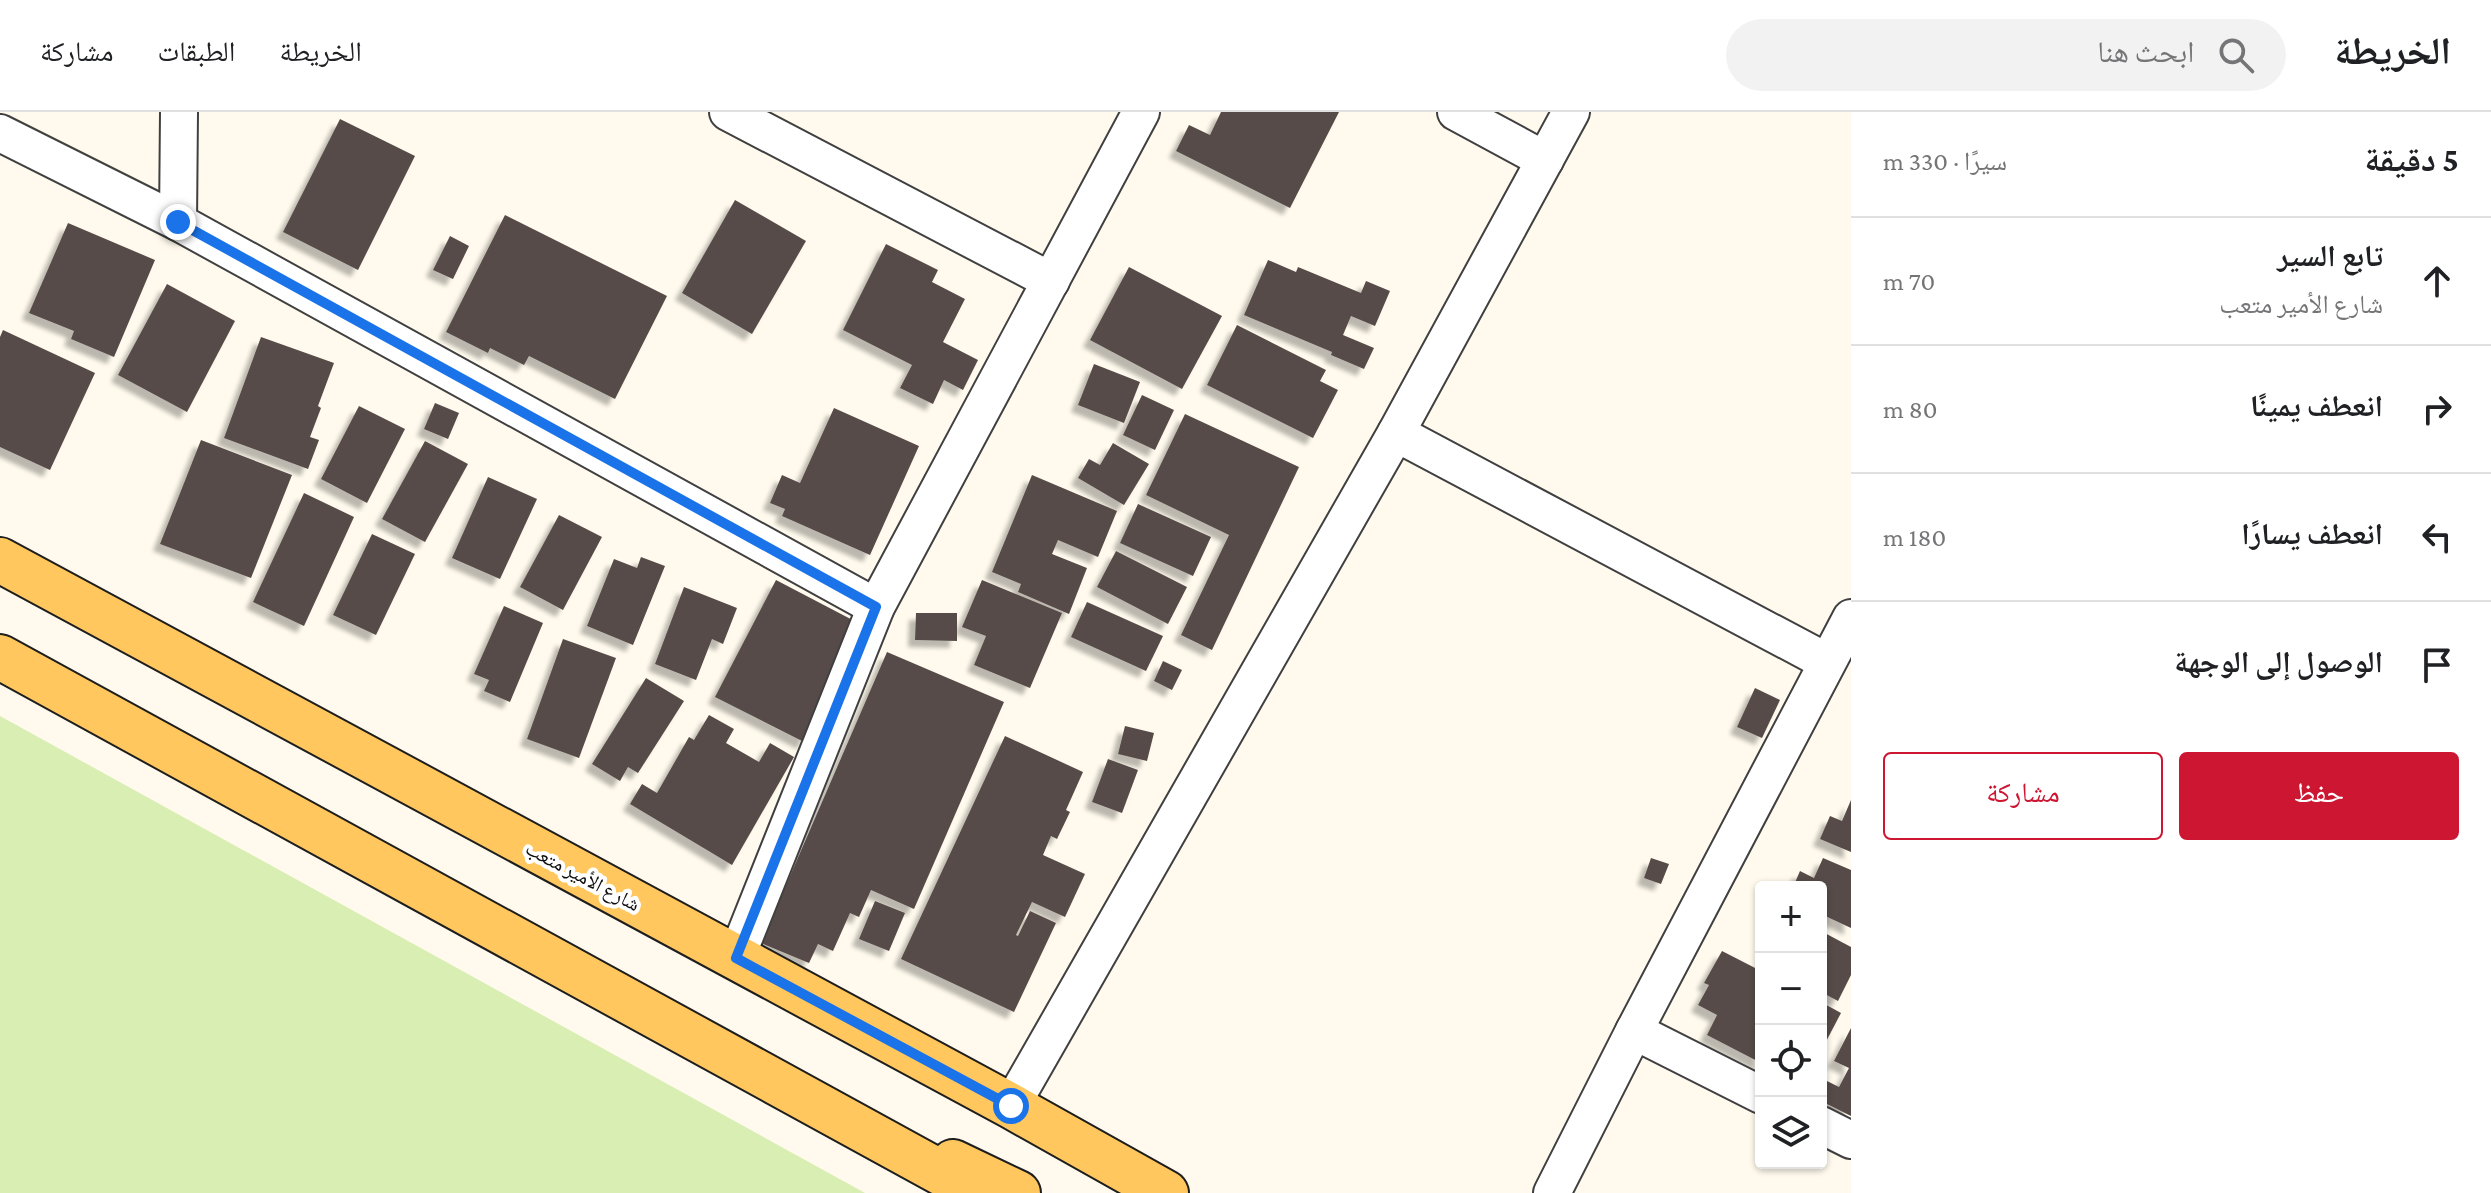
<!DOCTYPE html>
<html lang="ar">
<head>
<meta charset="utf-8">
<style>
	body { margin:0; font-family:"Crimson Pro","Noto Naskh Arabic",serif; background:#f2f2f2; color:#202124; direction:rtl }
	.controls { position:absolute; right:24px; bottom:24px; display:grid; overflow:hidden; border-radius:8px; box-shadow:0 2px 6px #0004 }
	.controls button { width:72px; height:72px; display:grid; place-items:center; padding:0; border:0; border-bottom:2px solid #e0e0e0; background:#fff; color:#202124; font:40px sans-serif }
	.stop { position:absolute; width:24px; height:24px; margin:-18px; border:6px solid #1a73e8; border-radius:50%; background:#fff }
	.stop.end { background:#1a73e8; border-color:#fff; box-shadow:0 2px 8px #0008 }
	.list { margin:0; padding:0; list-style:none }
	h2 { display:flex; justify-content:space-between; align-items:center; height:104px; margin:0; padding:0 32px; font-size:34px }
	h2 small { font-size:26px; font-weight:400; color:#757577 }
	.list li { display:grid; grid-template-columns:52px 1fr auto; gap:24px; align-items:center; box-sizing:border-box; height:128px; padding:0 32px; border-top:2px solid #e0e0e0 }
	.list b { display:block; font-size:30px; white-space:nowrap }
	.list p { margin:0; font-size:26px; white-space:nowrap; color:#757577 }
	.list em { font-size:26px; font-style:normal; color:#757577 }
	.actions { display:flex; gap:16px; padding:24px 32px }
	.actions a { flex:1; padding:18px 0; border:2px solid #cc1632; border-radius:8px; text-align:center; font-size:28px; color:#cc1632 }
	.actions .main { background:#cc1632; color:#fff }
	.icon { flex:none; width:44px; height:44px; fill:none; stroke:currentColor; stroke-width:2; stroke-linecap:round; stroke-linejoin:round }
	.map { position:relative; flex:none; width:1851px; height:1081px; overflow:hidden; direction:ltr }
	header { display:flex; align-items:center; gap:48px; box-sizing:border-box; height:112px; padding:0 40px; background:#fff; border-bottom:2px solid #e0e0e0 }
	header strong { font-size:38px }
	nav { display:flex; gap:44px; margin-inline-start:auto; font-size:28px }
	.search { width:560px; height:72px; background:#f2f2f2; display:flex; align-items:center; gap:20px; box-sizing:border-box; padding:0 28px; border-radius:44px; color:#757577; font-size:30px }
	main { display:flex }
	aside { flex:1; background:#fff }
	.map>svg:first-child { display:block }
	.green { fill:#d8eeb2 }
	.building { fill:#574c48; filter:url(#shadow) }
	.lines { fill:none; stroke-linecap:round; stroke-linejoin:round }
	.minor-casing { stroke:#404040; stroke-width:40 }
	.primary-casing { stroke:#1e1e1e; stroke-width:48 }
	.minor { stroke:#fff; stroke-width:36 }
	.primary { stroke:#ffc75d; stroke-width:44 }
	.route { stroke:#1a73e8; stroke-width:10 }
	.labels { text-anchor:middle; stroke-width:8; stroke-linejoin:round; paint-order:stroke }
	.street-label { font-size:20px; fill:#0d0d0d; stroke:#fff }
</style>
</head>
<body>
<header>
<strong>الخريطة</strong>
<div class="search"><svg class="icon" aria-label="search" viewBox="0 0 24 24"><circle cx="10" cy="10" r="6"/><path d="M15 15l6 6"/></svg>ابحث هنا</div>
<nav><a>الخريطة</a><a>الطبقات</a><a>مشاركة</a></nav>
</header>
<main>
<aside>
<h2>5 دقيقة<small>سيرًا · 330 m</small></h2>
<ul class="list">
<li><svg class="icon" aria-label="ahead" viewBox="0 0 24 24"><path d="M12 20V5M6 11l6-6 6 6"/></svg><div><b>تابع السير</b><p>شارع الأمير متعب</p></div><em>70 m</em></li>
<li><svg class="icon" aria-label="right" viewBox="0 0 24 24"><path d="M7 20v-9h11M14 6l5 5-5 5"/></svg><div><b>انعطف يمينًا</b></div><em>80 m</em></li>
<li><svg class="icon" aria-label="left" viewBox="0 0 24 24"><path d="M17 20v-9H6M10 6l-5 5 5 5"/></svg><div><b>انعطف يسارًا</b></div><em>180 m</em></li>
<li><svg class="icon" aria-label="arrive" viewBox="0 0 24 24"><path d="M6 21V4h12l-3 4 3 4H6"/></svg><div><b>الوصول إلى الوجهة</b></div></li>
</ul>
<div class="actions"><a class="main">حفظ</a><a>مشاركة</a></div>
</aside>
<div class="map">
<svg width="1851" height="1081" viewBox="0 0 1851 1081">
	<defs>
		<filter id="shadow"><feDropShadow dx="-7" dy="7" stdDeviation="2" flood-color="#0004"/></filter>
	</defs>
	<rect width="100%" height="100%" fill="#fffaed"/>
	<!-- green -->
	<polygon class="green" points="0,604 865,1081 0,1081"/>
	<!-- building -->
	<g class="building">
		<polygon points="1221,0 1339,0 1290,96 1176,39 1189,13 1210,23"/>
		<polygon points="340,7 415,44 358,158 283,120"/>
		<polygon points="735,88 806,129 752,222 682,181"/>
		<polygon points="505,103 667,184 615,287 529,244 524,253 490,236 488,241 446,220"/>
		<polygon points="68,111 155,148 114,245 71,227 74,219 29,201"/>
		<polygon points="450,124 469,134 453,167 433,158"/>
		<polygon points="886,132 938,158 932,170 965,187 943,230 978,248 963,278 944,268 933,292 900,276 912,253 843,218"/>
		<polygon points="1268,148 1296,160 1298,155 1361,181 1366,169 1390,179 1375,214 1351,204 1343,223 1374,236 1364,257 1331,243 1332,240 1244,203"/>
		<polygon points="1129,155 1222,204 1182,277 1090,228"/>
		<polygon points="167,172 235,209 187,300 118,263"/>
		<polygon points="1237,213 1326,258 1320,269 1338,278 1313,326 1207,273"/>
		<polygon points="3,218 95,261 50,358 0,335 0,225"/>
		<polygon points="261,225 334,251 318,294 321,296 310,325 319,328 308,357 224,326"/>
		<polygon points="1094,252 1140,270 1124,311 1078,293"/>
		<polygon points="1142,283 1174,298 1155,338 1123,323"/>
		<polygon points="435,291 459,301 448,327 424,317"/>
		<polygon points="359,294 405,317 367,391 321,367"/>
		<polygon points="834,296 919,334 870,443 782,404 785,397 770,391 782,363 800,371"/>
		<polygon points="1185,302 1299,355 1212,538 1181,523 1229,423 1146,383"/>
		<polygon points="201,328 292,363 251,466 160,432"/>
		<polygon points="425,329 468,352 425,430 382,407"/>
		<polygon points="1113,331 1149,352 1124,393 1078,366 1089,347 1100,353"/>
		<polygon points="1032,363 1117,399 1098,445 1058,428 1052,442 1087,456 1069,502 1018,480 1021,472 992,460"/>
		<polygon points="488,365 537,387 500,467 452,446"/>
		<polygon points="304,381 354,405 304,514 253,490"/>
		<polygon points="1138,392 1211,425 1193,464 1120,431"/>
		<polygon points="559,403 602,425 563,498 520,475"/>
		<polygon points="372,422 415,442 376,523 333,503"/>
		<polygon points="1116,439 1187,475 1168,512 1097,475"/>
		<polygon points="641,445 665,454 633,533 587,514 614,447 637,456"/>
		<polygon points="776,468 864,514 804,630 715,585"/>
		<polygon points="982,468 1062,501 1030,576 974,553 986,524 962,515"/>
		<polygon points="684,475 737,496 723,532 712,527 696,568 655,552"/>
		<polygon points="1087,490 1163,524 1146,559 1071,525"/>
		<polygon points="504,494 543,511 510,590 484,579 489,568 474,562"/>
		<polygon points="916,501 957,501 957,529 915,528"/>
		<polygon points="563,527 616,546 579,646 527,627"/>
		<polygon points="887,540 1004,590 914,797 871,778 859,805 850,801 833,839 818,832 809,851 761,831"/>
		<polygon points="1163,549 1182,558 1172,578 1154,569"/>
		<polygon points="646,566 684,589 638,661 628,655 620,669 592,652"/>
		<polygon points="1755,576 1780,588 1762,626 1737,615"/>
		<polygon points="709,603 734,617 726,631 759,650 770,631 794,645 732,753 630,692 642,672 657,681 689,625 694,628"/>
		<polygon points="1125,614 1154,621 1147,649 1118,642"/>
		<polygon points="1005,624 1083,660 1066,698 1070,700 1057,727 1051,724 1043,743 1085,762 1065,805 1032,790 1016,823 1018,824 1030,799 1056,811 1014,900 901,847"/>
		<polygon points="1108,647 1138,658 1122,701 1092,690"/>
		<polygon points="1851,688 1851,740 1820,727 1830,704 1842,709"/>
		<polygon points="1651,746 1669,752 1661,772 1644,766"/>
		<polygon points="1823,746 1851,758 1851,816 1821,802 1821,775 1793,775 1800,759 1814,766"/>
		<polygon points="875,789 905,801 889,839 859,827"/>
		<polygon points="1821,819 1851,835 1851,863 1838,889 1821,880"/>
		<polygon points="1722,839 1761,859 1761,951 1707,923 1717,903 1698,893 1709,873 1704,871"/>
		<polygon points="1821,890 1841,901 1821,939"/>
		<polygon points="1851,916 1851,1004 1821,989 1823,967 1839,975 1849,956 1834,949"/>
	</g>
	<g class="lines">
		<defs>
			<g id="minor">
				<polyline points="179,0 178,110 876,495"/>
				<polyline points="728,0 1051,169"/>
				<polyline points="1456,0 1545,48"/>
				<polyline points="0,21 178,110"/>
				<polyline points="1396,321 1827,550"/>
				<polyline points="736,846 876,495 1141,0"/>
				<polyline points="1634,919 1761,983"/>
				<polyline points="1011,994 1396,321 1571,0"/>
				<polyline points="1821,1013 1851,1028"/>
				<polyline points="1552,1081 1634,919 1851,506"/>
			</g>
			<g id="primary">
				<polyline points="0,448 1011,994 1166,1081"/>
				<polyline points="0,545 978,1081"/>
				<polyline points="953,1050 1018,1081"/>
			</g>
		</defs>
		<!-- minor casing -->
		<use href="#minor" class="minor-casing"/>
		<!-- primary casing -->
		<use href="#primary" class="primary-casing"/>
		<!-- minor -->
		<use href="#minor" class="minor"/>
		<!-- primary -->
		<use href="#primary" class="primary"/>
	</g>
	<g class="lines">
		<!-- route -->
		<polyline class="route" points="178,110 876,495 736,846 1011,994"/>
	</g>
	<g class="labels">
		<!-- street labels -->
		<g class="street-label">
			<text transform="translate(583 764) rotate(28)" y="7">شارع الأمير متعب</text>
		</g>
	</g>
</svg>
<div class="controls">
<button>+</button>
<button>−</button>
<button><svg class="icon" aria-label="locate" viewBox="0 0 24 24"><circle cx="12" cy="12" r="6"/><path d="M12 2v4M12 18v4M2 12h4M18 12h4"/></svg></button>
<button><svg class="icon" aria-label="layers" viewBox="0 0 24 24"><path d="M12 4l9 5-9 5-9-5zM3 14l9 5 9-5"/></svg></button>
</div>
<div class="stop" style="left:1011px;top:994px"></div>
<div class="stop end" style="left:178px;top:110px"></div>
</div>
</main>
</body>
</html>
